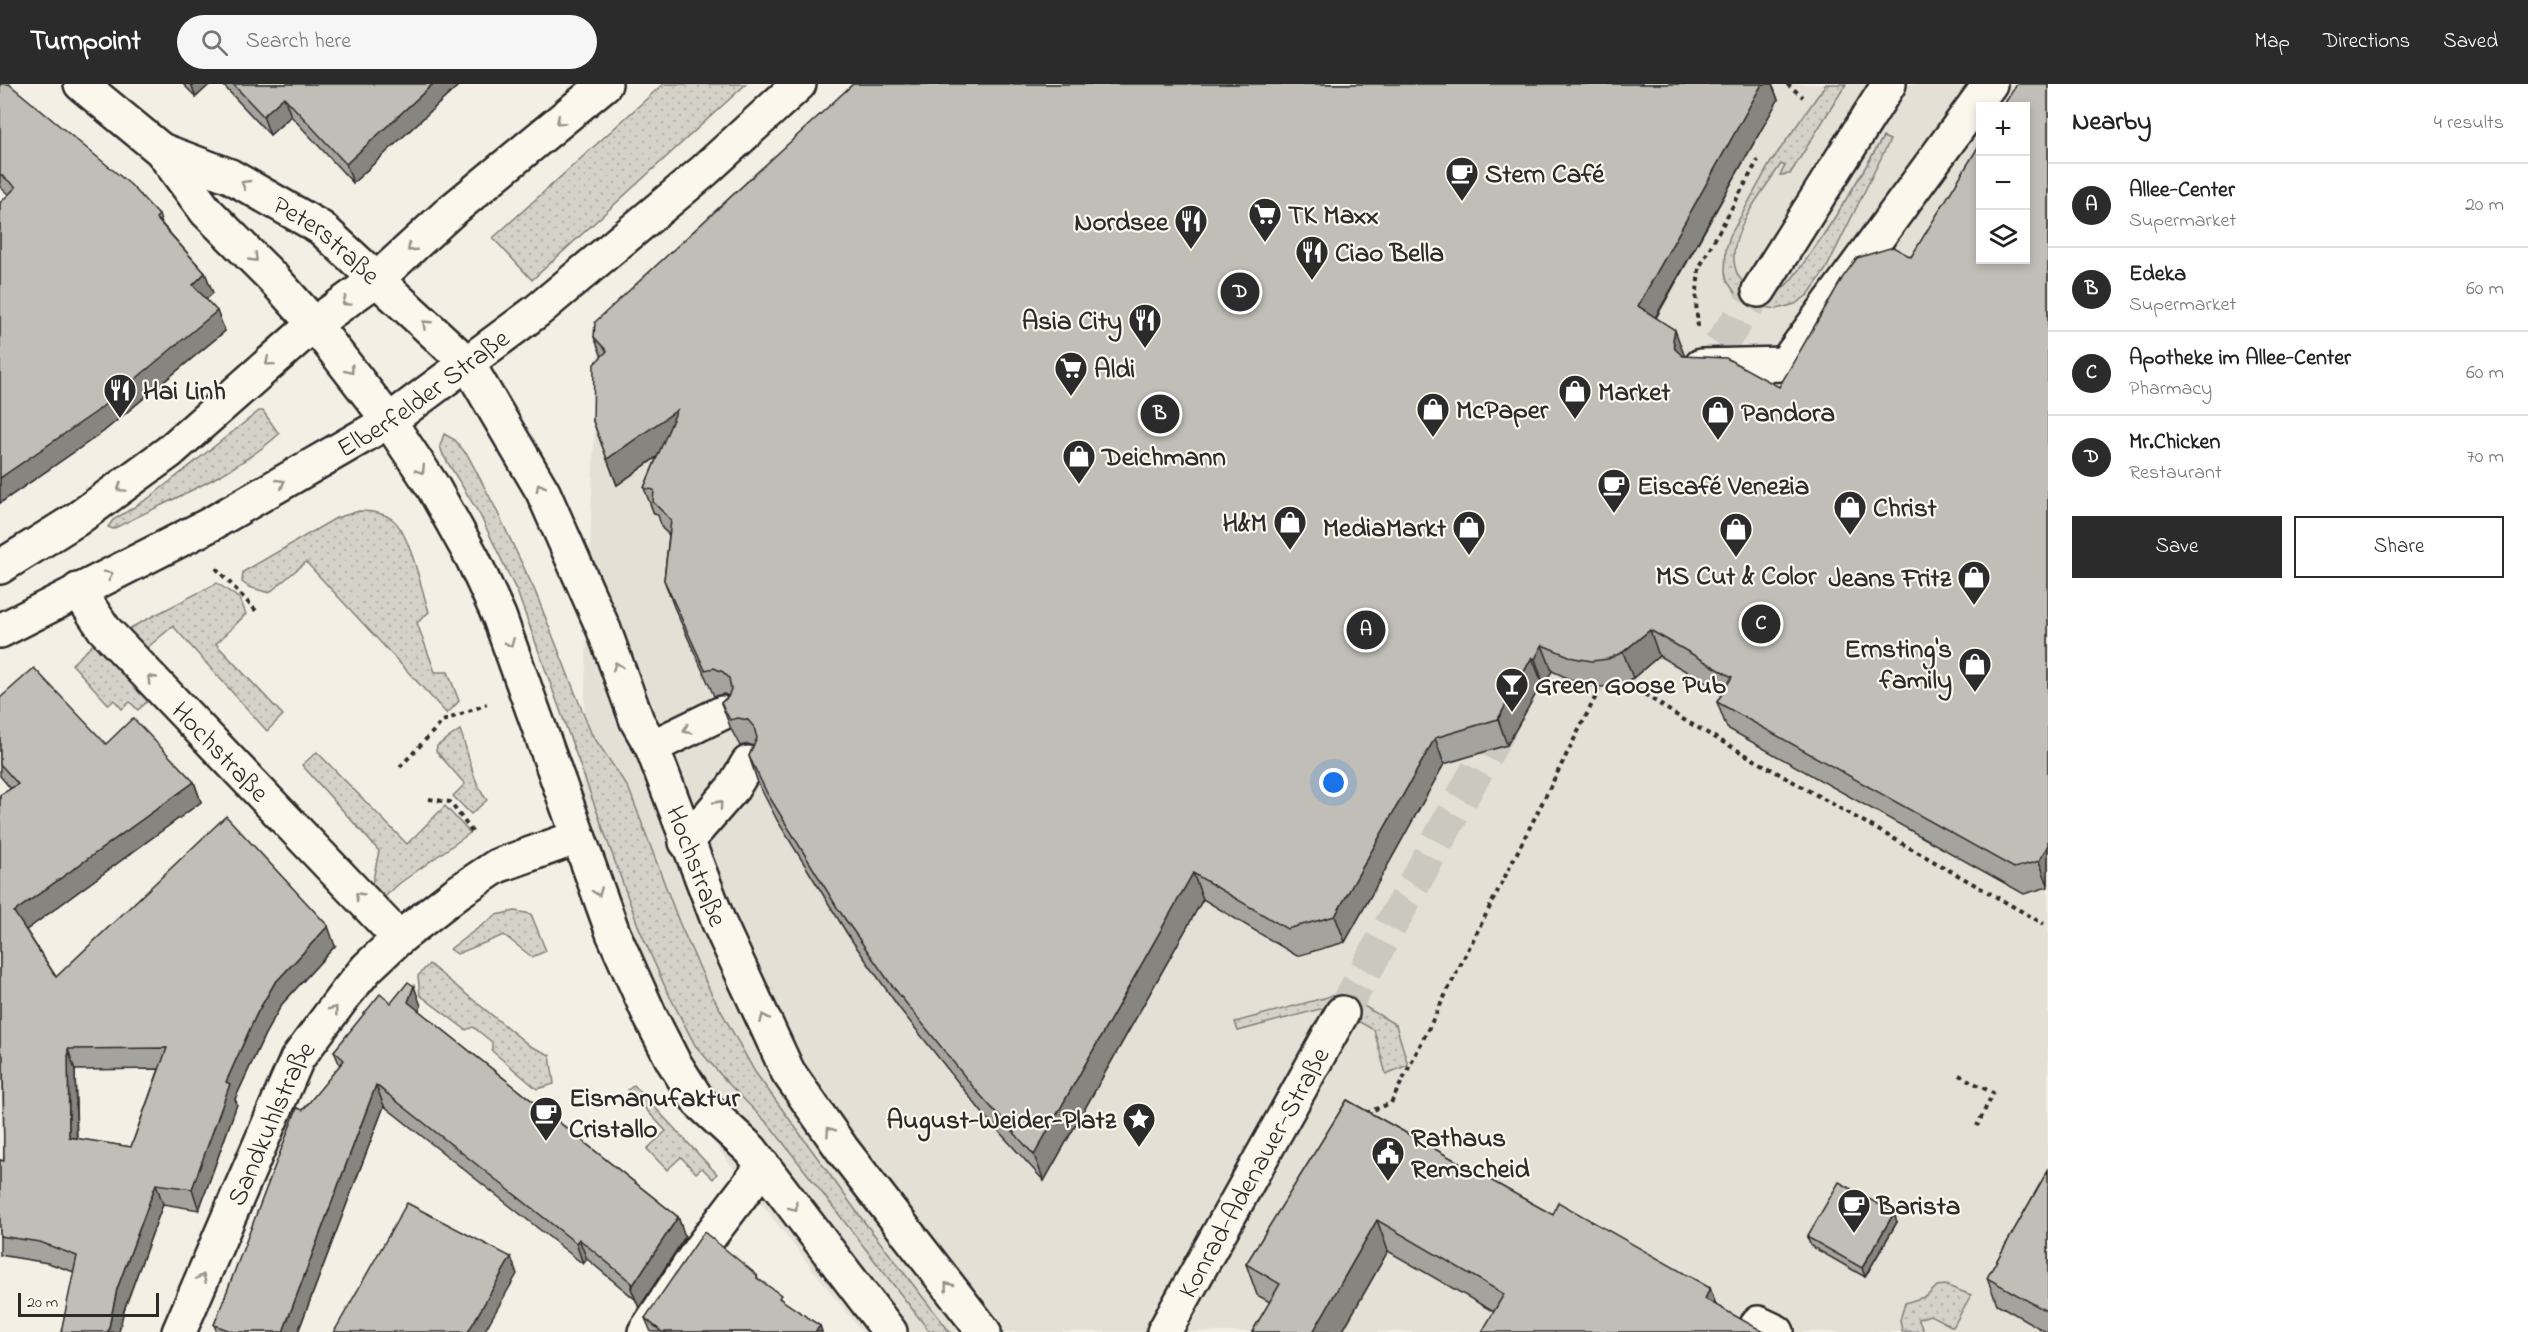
<!DOCTYPE html>
<html lang="en">
<head>
<meta charset="utf-8">
<style>
	body { margin:0; font-family:"Indie Flower",sans-serif; background:#f6f6f6; color:#222 }
	.controls { position:absolute; right:18px; top:18px; display:grid; overflow:hidden; border-radius:0px; box-shadow:0 3px 9px #0003 }
	.controls button { width:54px; height:54px; display:grid; place-items:center; padding:0; border:0; border-bottom:2px solid #e0e0e0; background:#fff; color:#222; font:30px sans-serif }
	.scale { position:absolute; left:18px; bottom:15px; width:141px; box-sizing:border-box; padding-left:6px; border:3px solid #2b2b2b; border-top:0; font-size:16px; line-height:21px; white-space:nowrap; color:#2b2b2b; -webkit-text-stroke:4px #fbf7ec; paint-order:stroke }
	.you { position:absolute; left:1334px; top:699px; width:21px; height:21px; margin:-15px; border:4px solid #fff; border-radius:50%; background:#1a73e8; box-shadow:0 0 0 9px #1a73e833 }
	.badge { display:grid; place-items:center; width:39px; height:39px; border-radius:50%; background:#2b2b2b; color:#fff; font-size:20px; font-weight:700 }
	.pin { position:absolute; translate:-50% -50%; border:3px solid #fff; box-shadow:0 2px 6px #0006 }
	.list { margin:0; padding:0; list-style:none }
	h2 { display:flex; justify-content:space-between; align-items:center; height:78px; margin:0; padding:0 24px; font-size:26px }
	h2 small { font-size:20px; font-weight:400; color:#767676 }
	.list li { display:grid; grid-template-columns:39px 1fr auto; gap:18px; align-items:center; box-sizing:border-box; height:84px; padding:0 24px; border-top:2px solid #e0e0e0 }
	.list b { display:block; font-size:22px; white-space:nowrap }
	.list p { margin:0; font-size:20px; white-space:nowrap; color:#767676 }
	.list em { font-size:20px; font-style:normal; color:#767676 }
	.actions { display:flex; gap:12px; padding:18px 24px }
	.actions a { flex:1; padding:14px 0; border:2px solid #2b2b2b; border-radius:0px; text-align:center; font-size:21px; color:#2b2b2b }
	.actions .main { background:#2b2b2b; color:#fff }
	.icon { flex:none; width:33px; height:33px; fill:none; stroke:currentColor; stroke-width:2; stroke-linecap:round; stroke-linejoin:round }
	.map { position:relative; flex:none; width:2048px; height:1248px; overflow:hidden }
	header { display:flex; align-items:center; gap:36px; box-sizing:border-box; height:84px; padding:0 30px; background:#2b2b2b; color:#fff }
	header strong { font-size:28px }
	nav { display:flex; gap:33px; margin-inline-start:auto; font-size:21px }
	.search { width:420px; height:54px; background:#f6f6f6; display:flex; align-items:center; gap:15px; box-sizing:border-box; padding:0 21px; border-radius:33px; color:#767676; font-size:22px }
	main { display:flex }
	aside { flex:1; background:#fff }
	.map>svg:first-child { display:block }
	.built { fill:#e4e0d6; fill-rule:evenodd }
	.grass { fill:url(#grass-dots); stroke:#807e7a; stroke-width:1.5 }
	.lines { fill:none; stroke-linecap:round; stroke-linejoin:round }
	.minor-tunnel { stroke:#cbc8bf; stroke-width:33; stroke-dasharray:33 16; stroke-linecap:butt }
	.minor-casing { stroke:#2b2b2b; stroke-width:38 }
	.major-casing { stroke:#2b2b2b; stroke-width:38 }
	.path { stroke:#2b2b2b; stroke-width:4; stroke-dasharray:4.5 4.5; stroke-linecap:butt }
	.minor { stroke:#fbf7ec; stroke-width:33 }
	.major { stroke:#fbf7ec; stroke-width:33 }
	.wall { fill:#a5a39d; stroke:#2b2b2b; stroke-width:1.5; fill-rule:evenodd }
	.shaded-wall { fill:#86857f; stroke:#2b2b2b; stroke-width:1.5 }
	.building { fill:#c0beb6; stroke:#2b2b2b; stroke-width:1.5; fill-rule:evenodd }
	.oneway { stroke:#93918c }
	.labels { text-anchor:middle; stroke-width:4.5; stroke-linejoin:round; paint-order:stroke }
	.poi-label { font-size:27px; font-weight:bold; fill:#2b2b2b; stroke:#fbf7ec; text-anchor:start }
	.street-label { font-size:27px; fill:#2b2b2b; stroke:#fbf7ec }
</style>
</head>
<body>
<header>
<strong>Turnpoint</strong>
<div class="search"><svg class="icon" aria-label="search" viewBox="0 0 24 24"><circle cx="10" cy="10" r="6"/><path d="M15 15l6 6"/></svg>Search here</div>
<nav><a>Map</a><a>Directions</a><a>Saved</a></nav>
</header>
<main>
<div class="map">
<svg width="2048" height="1248" viewBox="0 0 2048 1248">
	<defs>
		<pattern id="grass-dots" width="8" height="8" patternUnits="userSpaceOnUse" patternTransform="scale(1.5)"><rect width="8" height="8" fill="#d5d2c9"/><path d="M2 2h.1M6 6h.1" fill="none" stroke="#b7b4ad" stroke-width="1.8" stroke-linecap="round"/></pattern>
	</defs>
	<rect width="100%" height="100%" fill="#f3efe4"/>
	<filter id="ink" filterUnits="userSpaceOnUse"><feTurbulence type="fractalNoise" baseFrequency=".0167" numOctaves="2"/><feDisplacementMap in="SourceGraphic" scale="12" xChannelSelector="R" yChannelSelector="G"/><feConvolveMatrix kernelMatrix="1 2 1 2 8 2 1 2 1" color-interpolation-filters="sRGB"/></filter>
	<g filter="url(#ink)">
		<!-- built -->
		<path class="built" d="M891 0H2048V1248H862L682 1019 578 799 597 272 608 258ZM1980 22H2026V176H1980Z"/>
		<!-- grass -->
		<g class="grass">
			<polygon points="663,0 746,0 532,196 493,154"/>
			<path d="M1826 0H1846L1790 90 1780 91 1785 82 1781 80C1761 111 1708 171 1749 204 1755 209 1771 211 1779 207 1789 201 1796 189 1803 180 1833 139 1858 96 1883 53L1890 56 1826 185 1808 211 1795 220 1777 225 1755 222 1738 213 1727 197 1725 188 1726 165 1730 152 1769 81Z"/>
			<path d="M259 327H263L279 350C234 391 167 417 113 445L108 443 113 436 149 414Z"/>
			<polygon points="444,350 455,356 468,372 494,421 535,507 591,649 629,705 679,838 711,909 755,988 862,1135 950,1248 930,1248 771,1043 726,997 695,961 666,905 639,844 518,510 480,431 443,371 440,362"/>
			<path d="M359 427C370 427 382 428 392 435 410 448 421 505 429 528L417 539 435 588H448L459 617 447 630 306 478 269 509 249 503 242 498 243 488 336 434Z"/>
			<polygon points="217,499 240,515 246,530 216,560 283,631 267,647 173,542 142,568 129,551 130,544"/>
			<polygon points="97,557 150,615 138,626 130,618 122,625 114,616 109,621 72,580"/>
			<path d="M460 646C469 669 472 698 487 716L471 730 453 712 465 700 436 667 437 662Z"/>
			<polygon points="317,668 407,760 445,722 470,749 400,799 378,819 370,810 379,767 302,681"/>
			<polygon points="515,827 531,830 546,867 532,873 504,851 457,870 450,865 496,831"/>
			<polygon points="429,880 530,962 550,971 554,1000 537,1005 492,967 492,958 473,943 466,946 420,911 418,892"/>
			<polygon points="1342,909 1396,941 1408,981 1386,990 1374,946 1331,922 1238,947 1235,938"/>
			<polygon points="634,1001 717,1090 713,1095 702,1084 696,1089 681,1073 667,1086 647,1065 666,1047 628,1006"/>
			<polygon points="1945,1201 1971,1211 1953,1243 1930,1231 1918,1235 1924,1248 1902,1247 1900,1236 1905,1219 1927,1212 1937,1202"/>
		</g>
		<g class="lines">
			<!-- minor-tunnel -->
			<g class="minor-tunnel">
				<polyline points="1691,302 1759,206"/>
				<polyline points="1342,929 1510,627"/>
			</g>
			<defs>
				<g id="minor">
					<polyline points="81,0 161,66 206,127 272,193 314,240 389,337 433,403 473,475 499,532 613,849 650,932 673,977 699,1018 751,1066 890,1248"/>
					<path id="s1" d="M161 66 230 92 321 144 468 280 543 408 604 546 637 637 652 663 719 839 788 988 842 1065 984 1248"/>
					<polyline points="1759,206 1889,0"/>
					<polyline points="1701,282 1785,280 1990,0"/>
					<path id="s2" d="M78 506 104 545 399 854"/>
					<polyline points="652,663 722,629"/>
					<polyline points="686,758 733,704 748,679"/>
					<polyline points="1758,1239 1777,1248"/>
					<path id="s3" d="M179 1248 297 975 347 908 367 884 399 854 458 808 497 782 578 753"/>
					<polyline points="645,1248 700,1165 763,1082"/>
					<path id="s4" d="M1164 1248 1342 929"/>
				</g>
				<g id="major">
					<polyline points="0,483 77,435 169,368 314,240 377,195 450,128 605,0"/>
					<path id="s5" d="M0 547 211 440 389 337 537 227 704 87 799 0"/>
				</g>
			</defs>
			<!-- minor casing -->
			<use href="#minor" class="minor-casing"/>
			<!-- major casing -->
			<use href="#major" class="major-casing"/>
			<!-- path -->
			<g class="path">
				<polyline points="1787,0 1803,13"/>
				<polyline points="1698,243 1696,219 1699,184 1758,76"/>
				<polyline points="216,484 259,530"/>
				<polyline points="1622,595 1679,633 2044,840"/>
				<polyline points="400,683 443,637 487,620"/>
				<polyline points="429,715 450,718 473,749"/>
				<polyline points="1959,991 1993,1009 1977,1042"/>
				<polyline points="1366,1029 1391,1019 1602,600"/>
			</g>
			<!-- minor -->
			<use href="#minor" class="minor"/>
			<!-- major -->
			<use href="#major" class="major"/>
		</g>
		<!-- wall -->
		<g class="wall">
			<polygon points="0,0 159,131 162,140 205,189 213,209 206,215 225,247 103,348 0,419 0,119 9,111 0,103"/>
			<polygon points="183,0 210,0 196,13"/>
			<polygon points="222,0 460,0 353,99 291,32 270,51"/>
			<polygon points="853,0 1772,0 1778,16 1656,234 1685,272 1779,303 1911,173 2048,0 2048,803 2024,810 1727,644 1717,618 1723,608 1659,572 1633,594 1618,601 1601,603 1583,601 1552,587 1544,601 1542,599 1507,661 1444,680 1345,858 1297,872 1203,815 1044,1097 984,1031 900,925 848,851 777,736 758,699 749,672 753,662 748,660 740,662 731,645 721,619 728,612 724,610 714,612 674,523 664,496 669,451 662,444 658,431 654,430 644,404 657,373 617,401 593,337 602,273 594,253"/>
			<path d="M0 614 194 698 201 718 26 846 56 893 335 862 282 920 265 950 235 1015 237 1020 199 1126 163 1120 124 1226 74 1188 48 1179 0 1171V1076L4 1077 3 981 0 976V711L11 705 0 692ZM159 985 131 1063 77 1055 75 986Z"/>
			<polygon points="391,919 421,922 419,927 678,1133 685,1153 639,1224 636,1216 587,1175 583,1180 384,1022 298,1248 217,1248 214,1241 303,1026 340,982 334,967"/>
			<polygon points="1347,1016 1553,1131 1710,1204 1716,1221 1494,1228 1388,1167 1342,1248 1252,1248 1270,1218 1257,1211 1246,1180"/>
			<polygon points="2048,1086 2048,1248 2046,1248 1997,1220 1987,1194"/>
			<polygon points="1897,1138 1865,1193 1811,1162 1807,1153"/>
			<polygon points="757,1191 758,1195 784,1218 820,1242 822,1248 651,1248 645,1234"/>
		</g>
		<!-- shaded-wall -->
		<g class="shaded-wall">
			<polygon points="191,0 210,0 196,13"/>
			<polygon points="433,0 460,0 353,99 346,80"/>
			<polygon points="1762,0 1772,0 1778,16 1647,248 1638,222"/>
			<polygon points="284,13 291,32 270,51 263,32"/>
			<polygon points="205,189 213,209 200,221 193,201"/>
			<polygon points="217,227 225,247 103,348 0,419 0,394"/>
			<polygon points="1675,246 1685,273 1682,282 1675,265 1673,256"/>
			<polygon points="677,326 686,352 617,401 607,375"/>
			<polygon points="1650,546 1659,572 1633,594 1623,568"/>
			<polygon points="1542,561 1552,587 1544,601 1535,575"/>
			<polygon points="1532,573 1542,599 1507,661 1498,635"/>
			<polygon points="1435,654 1444,680 1345,858 1335,832"/>
			<polygon points="194,698 201,718 22,849 14,828"/>
			<polygon points="2048,761 2048,801 2039,777"/>
			<polygon points="1193,789 1203,815 1044,1097 1034,1071"/>
			<polygon points="328,842 335,862 282,920 265,950 235,1015 237,1020 199,1126 192,1105 226,998 257,929 274,900"/>
			<polygon points="414,902 421,922 415,938 408,918"/>
			<polygon points="68,965 75,986 77,1074 69,1053"/>
			<polygon points="376,1001 384,1022 298,1248 283,1248"/>
			<polygon points="156,1100 163,1120 124,1226 119,1248 108,1248 117,1205"/>
			<polygon points="1894,1129 1897,1138 1865,1193 1862,1184"/>
			<polygon points="678,1133 685,1153 639,1224 631,1204"/>
			<polygon points="1377,1136 1388,1167 1342,1248 1313,1248"/>
			<polygon points="579,1155 587,1175 583,1180 576,1159"/>
			<polygon points="511,1173 517,1190 484,1248 468,1248"/>
			<polygon points="1710,1204 1721,1235 1705,1215"/>
			<polygon points="820,1242 822,1248 815,1248"/>
		</g>
		<!-- building -->
		<g class="building">
			<polygon points="0,0 9,0 131,101 159,131 156,134 205,189 193,201 217,227 96,328 0,394 0,119 16,103 0,90"/>
			<polygon points="233,0 433,0 346,80 284,13 263,32"/>
			<polygon points="853,0 1762,0 1638,222 1675,246 1673,256 1675,265 1683,272 1726,274 1779,303 1843,193 1857,174 1893,163 1911,173 1980,60 1980,176 2025,176 2025,22 2003,22 2017,0 2048,0 2048,761 2039,777 2014,784 1717,618 1732,593 1650,546 1623,568 1608,575 1592,577 1574,574 1542,561 1535,575 1532,573 1498,635 1435,654 1335,832 1287,845 1193,789 1034,1071 974,1004 890,899 838,825 767,709 749,672 757,654 754,643 748,636 738,634 730,636 721,619 728,613 731,605 729,594 723,588 714,584 705,586 664,496 671,436 653,418 654,406 644,404 677,326 607,375 593,337 594,280 607,267 594,253 595,238"/>
			<path d="M34 584 106 660 133 634 194 698 14 828 56 893 226 732 328 842 274 900 257 929 226 998 230 1000 192 1105 156 1100 117 1205 108 1248H61L77 1172 40 1158 0 1152V1076L4 1077 3 972 0 967V711L18 700 0 680V614ZM167 964 131 1063 69 1053 68 965Z"/>
			<polygon points="408,898 414,902 408,918 678,1133 631,1204 632,1199 579,1155 576,1159 376,1001 283,1248 234,1248 214,1241 297,1024 303,1026 344,976 334,967 380,910 391,919"/>
			<polygon points="1347,1016 1553,1131 1558,1118 1710,1204 1705,1215 1764,1248 1482,1248 1504,1210 1377,1136 1313,1248 1252,1248 1280,1200 1246,1180"/>
			<polygon points="2048,1086 2048,1228 1987,1194"/>
			<polygon points="1839,1098 1894,1129 1862,1184 1807,1153"/>
			<polygon points="407,1119 511,1173 468,1248 334,1248"/>
			<polygon points="704,1148 757,1191 757,1194 781,1211 779,1214 820,1242 815,1248 662,1248 645,1234"/>
		</g>
		<!-- one-way arrows -->
		<defs><path id="oneway-chevron" d="M-2-3.5L2.5 0L-2 3.5" fill="none" stroke-width="1.6" stroke-linecap="round" stroke-linejoin="round" transform="scale(1.5)"/></defs>
		<g class="oneway">
			<use href="#oneway-chevron" transform="translate(560 37) rotate(140)"/>
			<use href="#oneway-chevron" transform="translate(245 100) rotate(-150)"/>
			<use href="#oneway-chevron" transform="translate(411 164) rotate(137)"/>
			<use href="#oneway-chevron" transform="translate(254 174) rotate(46)"/>
			<use href="#oneway-chevron" transform="translate(346 218) rotate(145)"/>
			<use href="#oneway-chevron" transform="translate(426 240) rotate(-137)"/>
			<use href="#oneway-chevron" transform="translate(269 278) rotate(140)"/>
			<use href="#oneway-chevron" transform="translate(350 286) rotate(52)"/>
			<use href="#oneway-chevron" transform="translate(421 386) rotate(57)"/>
			<use href="#oneway-chevron" transform="translate(281 399) rotate(-31)"/>
			<use href="#oneway-chevron" transform="translate(540 403) rotate(-117)"/>
			<use href="#oneway-chevron" transform="translate(121 404) rotate(146)"/>
			<use href="#oneway-chevron" transform="translate(109 491) rotate(-27)"/>
			<use href="#oneway-chevron" transform="translate(510 559) rotate(68)"/>
			<use href="#oneway-chevron" transform="translate(617 582) rotate(-110)"/>
			<use href="#oneway-chevron" transform="translate(151 595) rotate(-134)"/>
			<use href="#oneway-chevron" transform="translate(687 646) rotate(154)"/>
			<use href="#oneway-chevron" transform="translate(719 720) rotate(-48)"/>
			<use href="#oneway-chevron" transform="translate(598 808) rotate(70)"/>
			<use href="#oneway-chevron" transform="translate(359 812) rotate(-134)"/>
			<use href="#oneway-chevron" transform="translate(334 926) rotate(-53)"/>
			<use href="#oneway-chevron" transform="translate(764 934) rotate(-114)"/>
			<use href="#oneway-chevron" transform="translate(830 1047) rotate(-125)"/>
			<use href="#oneway-chevron" transform="translate(794 1123) rotate(52)"/>
			<use href="#oneway-chevron" transform="translate(202 1194) rotate(-67)"/>
			<use href="#oneway-chevron" transform="translate(948 1202) rotate(-128)"/>
		</g>
	</g>
	<!-- icons -->
	<defs>
		<symbol id="cafe-pin" viewBox="-11 -11 22 30"><path d="M0 17L-7.5 6A9.5 9.5 0 1 1 7.5 6Z" fill="#2b2b2b" stroke="#fbf7ec"/><path d="M-5.5-4.5H6V0H3Q3 3.5 0 3.5H-2.5Q-5.5 3.5-5.5 0ZM3-3.2v2h1.7v-2ZM-6 4.5H4V6H-6Z" fill="#fff"/></symbol>
		<symbol id="supermarket-pin" viewBox="-11 -11 22 30"><path d="M0 17L-7.5 6A9.5 9.5 0 1 1 7.5 6Z" fill="#2b2b2b" stroke="#fbf7ec"/><path d="M-6-5.5h2.5l.6 2H6L4.5 2H-2.5L-4.4-4H-6ZM-1.5 3.2a1.3 1.3 0 1 0 .1 0ZM3 3.2a1.3 1.3 0 1 0 .1 0Z" fill="#fff"/></symbol>
		<symbol id="restaurant-pin" viewBox="-11 -11 22 30"><path d="M0 17L-7.5 6A9.5 9.5 0 1 1 7.5 6Z" fill="#2b2b2b" stroke="#fbf7ec"/><path d="M-5-6h1v4h1v-4h1v4h1v-4h1v5L-1.5 .5V6h-2V.5L-5-1ZM5-6V6H3V1.5H1.5Q1.5-4 5-6Z" fill="#fff"/></symbol>
		<symbol id="shop-pin" viewBox="-11 -11 22 30"><path d="M0 17L-7.5 6A9.5 9.5 0 1 1 7.5 6Z" fill="#2b2b2b" stroke="#fbf7ec"/><path d="M-5-2.5h2.3a2.7 3.5 0 0 1 5.4 0H5L5.5 6h-11ZM-1.5-2.5h3a1.5 2.3 0 0 0-3 0Z" fill="#fff"/></symbol>
		<symbol id="bar-pin" viewBox="-11 -11 22 30"><path d="M0 17L-7.5 6A9.5 9.5 0 1 1 7.5 6Z" fill="#2b2b2b" stroke="#fbf7ec"/><path d="M-6-5H6L.8 .8V4.5H3.5V6h-7V4.5H-.8V.8Z" fill="#fff"/></symbol>
		<symbol id="sight-pin" viewBox="-11 -11 22 30"><path d="M0 17L-7.5 6A9.5 9.5 0 1 1 7.5 6Z" fill="#2b2b2b" stroke="#fbf7ec"/><path d="M0-6L1.8-2.2L6-1.7L2.9 1.2L3.7 5.4L0 3.3L-3.7 5.4L-2.9 1.2L-6-1.7L-1.8-2.2Z" fill="#fff"/></symbol>
		<symbol id="civic-pin" viewBox="-11 -11 22 30"><path d="M0 17L-7.5 6A9.5 9.5 0 1 1 7.5 6Z" fill="#2b2b2b" stroke="#fbf7ec"/><path d="M-.6-6.5H3V-4.5H.6V-3L4-1V1h2V6H-6V1h2V-1L-.6-3ZM-1.2 2.5V6h2.4V2.5Z" fill="#fff"/></symbol>
	</defs>
	<g fill-rule="evenodd">
		<use href="#cafe-pin" x="1443" y="70" width="38" height="52"/>
		<use href="#supermarket-pin" x="1246" y="111" width="38" height="52"/>
		<use href="#restaurant-pin" x="1172" y="118" width="38" height="52"/>
		<use href="#restaurant-pin" x="1293" y="149" width="38" height="52"/>
		<use href="#restaurant-pin" x="1126" y="217" width="38" height="52"/>
		<use href="#supermarket-pin" x="1052" y="265" width="38" height="52"/>
		<use href="#restaurant-pin" x="101" y="287" width="38" height="52"/>
		<use href="#shop-pin" x="1556" y="288" width="38" height="52"/>
		<use href="#shop-pin" x="1414" y="306" width="38" height="52"/>
		<use href="#shop-pin" x="1699" y="309" width="38" height="52"/>
		<use href="#shop-pin" x="1060" y="353" width="38" height="52"/>
		<use href="#cafe-pin" x="1595" y="382" width="38" height="52"/>
		<use href="#shop-pin" x="1831" y="404" width="38" height="52"/>
		<use href="#shop-pin" x="1271" y="419" width="38" height="52"/>
		<use href="#shop-pin" x="1450" y="424" width="38" height="52"/>
		<use href="#shop-pin" x="1717" y="426" width="38" height="52"/>
		<use href="#shop-pin" x="1955" y="474" width="38" height="52"/>
		<use href="#shop-pin" x="1956" y="561" width="38" height="52"/>
		<use href="#bar-pin" x="1493" y="581" width="38" height="52"/>
		<use href="#cafe-pin" x="527" y="1010" width="38" height="52"/>
		<use href="#sight-pin" x="1120" y="1016" width="38" height="52"/>
		<use href="#civic-pin" x="1369" y="1050" width="38" height="52"/>
		<use href="#cafe-pin" x="1835" y="1102" width="38" height="52"/>
	</g>
	<g class="labels">
		<!-- poi labels -->
		<g class="poi-label">
			<text x="1485" y="98">Stern Café</text>
			<text x="1288" y="139">TK Maxx</text>
			<text x="1168" y="146" text-anchor="end">Nordsee</text>
			<text x="1335" y="177">Ciao Bella</text>
			<text x="1122" y="245" text-anchor="end">Asia City</text>
			<text x="1094" y="293">Aldi</text>
			<text x="143" y="315">Hai Linh</text>
			<text x="1598" y="316">Market</text>
			<text x="1456" y="334">McPaper</text>
			<text x="1741" y="337">Pandora</text>
			<text x="1102" y="381">Deichmann</text>
			<text x="1637" y="410">Eiscafé Venezia</text>
			<text x="1873" y="432">Christ</text>
			<text x="1267" y="447" text-anchor="end">H&amp;M</text>
			<text x="1446" y="452" text-anchor="end">MediaMarkt</text>
			<text x="1736" y="500" text-anchor="middle">MS Cut &amp; Color</text>
			<text x="1951" y="502" text-anchor="end">Jeans Fritz</text>
			<text x="1952" y="573" text-anchor="end">Ernsting's<tspan x="1952" dy="31">family</tspan></text>
			<text x="1535" y="609">Green Goose Pub</text>
			<text x="569" y="1022">Eismanufaktur<tspan x="569" dy="31">Cristallo</tspan></text>
			<text x="1116" y="1044" text-anchor="end">August-Weider-Platz</text>
			<text x="1411" y="1062">Rathaus<tspan x="1411" dy="31">Remscheid</tspan></text>
			<text x="1877" y="1130">Barista</text>
		</g>
		<!-- street labels -->
		<g class="street-label">
			<text dy="9" stroke="none"><textPath href="#s1" startOffset="190">Peterstraße</textPath></text>
			<text dy="9" stroke="none"><textPath href="#s5" startOffset="486">Elberfelder Straße</textPath></text>
			<text dy="9" stroke="none"><textPath href="#s2" startOffset="216">Hochstraße</textPath></text>
			<text dy="9" stroke="none"><textPath href="#s1" startOffset="932">Hochstraße</textPath></text>
			<text dy="9" stroke="none"><textPath href="#s3" startOffset="228">Sandkuhlstraße</textPath></text>
			<text dy="9" stroke="none"><textPath href="#s4" startOffset="183">Konrad-Adenauer-Straße</textPath></text>
		</g>
	</g>
</svg>
<div class="controls">
<button>+</button>
<button>−</button>
<button><svg class="icon" aria-label="layers" viewBox="0 0 24 24"><path d="M12 4l9 5-9 5-9-5zM3 14l9 5 9-5"/></svg></button>
</div>
<div class="scale">20 m</div>
<div class="you"></div>
<div class="pin badge" style="left:1366px;top:546px">A</div>
<div class="pin badge" style="left:1160px;top:330px">B</div>
<div class="pin badge" style="left:1761px;top:540px">C</div>
<div class="pin badge" style="left:1240px;top:208px">D</div>
</div>
<aside>
<h2>Nearby<small>4 results</small></h2>
<ul class="list">
<li><span class="badge">A</span><div><b>Allee-Center</b><p>Supermarket</p></div><em>20 m</em></li>
<li><span class="badge">B</span><div><b>Edeka</b><p>Supermarket</p></div><em>60 m</em></li>
<li><span class="badge">C</span><div><b>Apotheke im Allee-Center</b><p>Pharmacy</p></div><em>60 m</em></li>
<li><span class="badge">D</span><div><b>Mr.Chicken</b><p>Restaurant</p></div><em>70 m</em></li>
</ul>
<div class="actions"><a class="main">Save</a><a>Share</a></div>
</aside>
</main>
</body>
</html>
